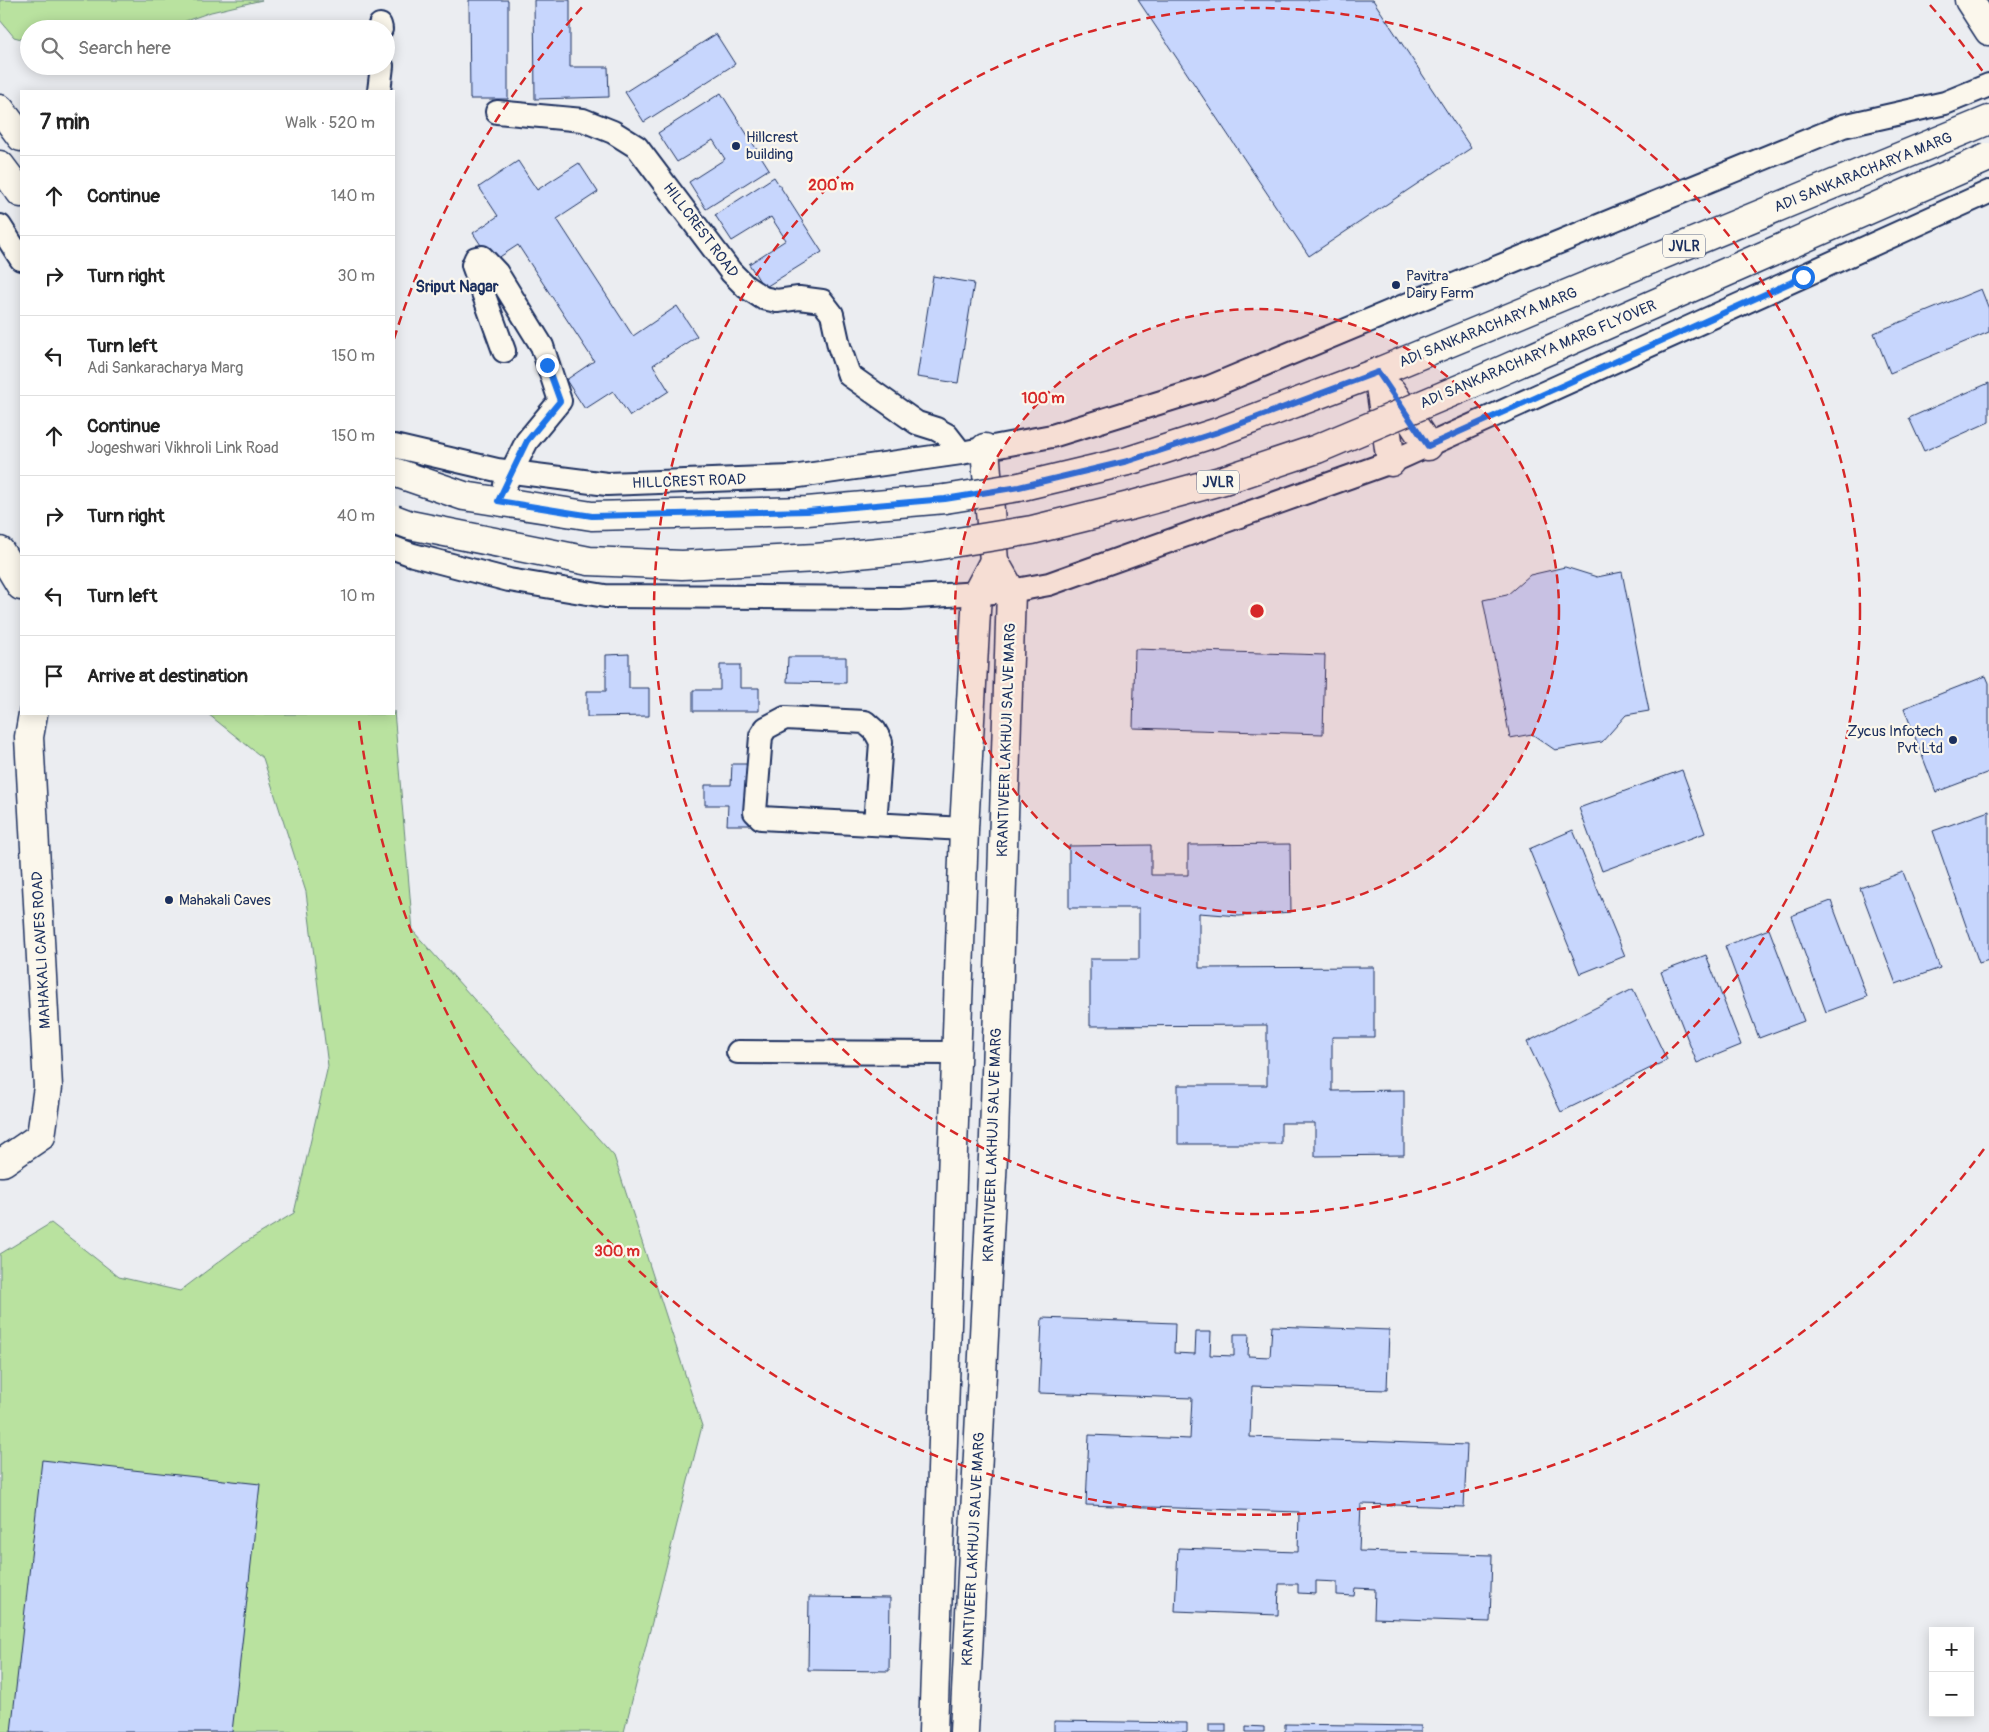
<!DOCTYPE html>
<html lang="en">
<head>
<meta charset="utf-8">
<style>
	body { margin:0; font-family:Pangolin,sans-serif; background:#f2f2f2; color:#222 }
	.controls { position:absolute; right:15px; bottom:15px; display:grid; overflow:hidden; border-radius:0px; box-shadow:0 2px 12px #0003 }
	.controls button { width:45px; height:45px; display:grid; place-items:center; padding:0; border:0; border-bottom:1px solid #e0e0e0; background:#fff; color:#222; font:25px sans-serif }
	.stop { position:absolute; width:15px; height:15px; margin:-11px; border:4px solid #1a73e8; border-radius:50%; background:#fff }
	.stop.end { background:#1a73e8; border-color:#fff; box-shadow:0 1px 5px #0008 }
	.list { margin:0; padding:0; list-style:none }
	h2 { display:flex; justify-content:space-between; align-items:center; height:65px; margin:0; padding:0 20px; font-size:21px }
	h2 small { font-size:16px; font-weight:400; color:#767676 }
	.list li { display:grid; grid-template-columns:32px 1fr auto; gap:15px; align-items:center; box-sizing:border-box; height:80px; padding:0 20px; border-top:1px solid #e0e0e0 }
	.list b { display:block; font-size:19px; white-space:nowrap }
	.list p { margin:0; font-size:16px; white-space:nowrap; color:#767676 }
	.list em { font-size:16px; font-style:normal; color:#767676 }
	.icon { flex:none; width:28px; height:28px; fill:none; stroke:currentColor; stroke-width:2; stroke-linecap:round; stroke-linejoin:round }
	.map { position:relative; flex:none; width:1989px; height:1732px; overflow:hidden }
	.search { position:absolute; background:#fff; box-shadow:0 2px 12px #0003; left:20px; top:20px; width:375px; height:55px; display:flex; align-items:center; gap:12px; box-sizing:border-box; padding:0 18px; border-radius:28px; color:#767676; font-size:19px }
	.panel { position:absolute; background:#fff; box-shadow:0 2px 12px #0003; left:20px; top:90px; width:375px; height:625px; border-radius:0px }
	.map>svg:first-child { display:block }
	.green { fill:#b9e29f; stroke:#6a887e }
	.building { fill:#c7d6fd; stroke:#1b2f5e }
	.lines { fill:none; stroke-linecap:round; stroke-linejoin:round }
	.minor-casing { stroke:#1b2f5e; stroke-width:26 }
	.major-casing { stroke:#1b2f5e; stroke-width:31 }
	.minor { stroke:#fbf7ec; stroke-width:22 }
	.major { stroke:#fbf7ec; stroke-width:28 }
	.major-bridge-casing { stroke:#1b2f5e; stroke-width:31; stroke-linecap:butt }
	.major-bridge { stroke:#fbf7ec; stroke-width:28 }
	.route { stroke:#1a73e8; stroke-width:6 }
	.ring { fill:none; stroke:#d62828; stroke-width:2.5; stroke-dasharray:9 6 }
	.poi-dot { fill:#1b2f5e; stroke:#fbf7ec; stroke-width:2 }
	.labels { text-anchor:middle; stroke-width:4.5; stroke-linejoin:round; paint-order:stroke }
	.shield { fill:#fbf7ec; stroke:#5e6b89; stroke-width:1 }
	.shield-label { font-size:14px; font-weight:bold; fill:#1b2f5e }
	.poi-label { font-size:15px; fill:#1b2f5e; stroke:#fbf7ec; text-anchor:start }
	.street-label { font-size:15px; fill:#1b2f5e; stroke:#fbf7ec }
	.neighbourhood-label { font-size:16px; font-weight:bold; fill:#1b2f5e; stroke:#fbf7ec }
	.centre { fill:#d62828; stroke:#fbf7ec; stroke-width:2.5 }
	.ring-label { font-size:15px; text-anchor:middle; font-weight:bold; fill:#d62828; stroke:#fbf7ec; stroke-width:4.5; stroke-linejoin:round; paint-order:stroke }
</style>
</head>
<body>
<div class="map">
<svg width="1989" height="1732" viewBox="0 0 1989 1732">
	<rect width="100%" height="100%" fill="#ebedf1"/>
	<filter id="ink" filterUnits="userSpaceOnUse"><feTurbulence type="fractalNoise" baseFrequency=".02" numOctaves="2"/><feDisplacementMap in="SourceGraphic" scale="10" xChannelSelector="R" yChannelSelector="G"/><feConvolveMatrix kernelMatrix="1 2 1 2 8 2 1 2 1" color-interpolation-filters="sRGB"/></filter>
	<g filter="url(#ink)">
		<!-- green -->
		<g class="green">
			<polygon points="0,0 262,0 211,12 163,29 29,29 29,41 14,37 0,20"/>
			<polygon points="394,711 413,931 614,1156 702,1426 624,1732 0,1732 0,1254 51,1223 119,1277 180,1291 241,1245 294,1213 328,1066 306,892 263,758 208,714 394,714"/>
		</g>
		<!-- building -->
		<g class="building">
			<polygon points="469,0 508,0 508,99 470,99"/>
			<polygon points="534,0 570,0 570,67 608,67 609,97 535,99"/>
			<polygon points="1138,0 1373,0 1471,148 1309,256"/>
			<polygon points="716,34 735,64 644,122 625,92"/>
			<polygon points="721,93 769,169 706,209 689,182 725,159 713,140 677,162 658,133"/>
			<polygon points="518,161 537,190 579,163 598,192 557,219 633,336 677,306 697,336 653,365 669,391 630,416 613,391 585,409 566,380 594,361 518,245 492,262 473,233 498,216 479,187"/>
			<polygon points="774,177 822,252 764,288 749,264 786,240 771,217 732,241 715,215"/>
			<polygon points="933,276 974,283 958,383 917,377"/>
			<polygon points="1981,289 1989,309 1989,332 1890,373 1874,333"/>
			<polygon points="1989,383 1989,422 1924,451 1909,418"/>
			<polygon points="1565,567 1597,577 1622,572 1649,711 1626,715 1602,742 1555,750 1532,734 1510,738 1483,600 1507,595 1530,575"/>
			<polygon points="1135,649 1325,655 1323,734 1133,728"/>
			<polygon points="629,654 629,688 649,688 649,716 587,717 587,691 606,691 606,655"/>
			<polygon points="788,657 846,657 846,683 787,682"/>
			<polygon points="720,665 740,665 740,688 759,688 759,711 693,711 693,690 720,690"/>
			<polygon points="1986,676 1989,683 1989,772 1936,792 1904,708"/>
			<polygon points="732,764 750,764 750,825 727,825 728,805 705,805 705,785 731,785"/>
			<polygon points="1682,770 1705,833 1602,871 1579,808"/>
			<polygon points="1989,811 1989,960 1979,963 1933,831"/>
			<polygon points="1573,830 1625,956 1580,974 1529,849"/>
			<polygon points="1290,844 1291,912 1239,916 1199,913 1199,968 1374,967 1374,1037 1332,1037 1332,1091 1404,1090 1404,1155 1315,1156 1315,1123 1281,1123 1281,1144 1178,1144 1178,1085 1267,1085 1267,1025 1090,1026 1090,959 1139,959 1139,908 1069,908 1069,846 1151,845 1151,875 1188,875 1188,845"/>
			<polygon points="1903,872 1940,968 1896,984 1860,888"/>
			<polygon points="1831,901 1867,997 1826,1012 1791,916"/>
			<polygon points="1769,929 1804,1021 1759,1038 1725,946"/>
			<polygon points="1706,955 1741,1045 1697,1063 1661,972"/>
			<polygon points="1633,989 1667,1060 1561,1112 1527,1042"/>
			<polygon points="1042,1318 1175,1323 1174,1353 1195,1354 1196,1332 1211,1332 1210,1355 1234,1356 1234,1334 1249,1334 1248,1356 1270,1357 1272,1326 1389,1330 1387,1390 1252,1386 1250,1437 1467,1445 1464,1507 1361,1504 1359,1551 1492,1555 1490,1622 1374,1618 1375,1589 1355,1588 1354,1596 1337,1595 1337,1582 1316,1581 1316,1594 1298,1593 1298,1584 1279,1584 1278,1615 1175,1611 1178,1548 1298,1552 1299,1512 1086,1505 1089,1435 1190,1439 1192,1398 1039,1393"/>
			<polygon points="42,1460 260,1484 232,1732 11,1732"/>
			<polygon points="809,1597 890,1598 889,1671 808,1670"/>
			<polygon points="1054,1721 1187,1723 1187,1732 1054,1732"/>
			<rect x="1209" y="1724" width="17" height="8"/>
			<polygon points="1285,1724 1421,1726 1421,1732 1285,1732"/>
			<polygon points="1246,1726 1264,1727 1264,1732 1246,1732"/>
		</g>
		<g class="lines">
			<defs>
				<g id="minor">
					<polyline points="380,25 381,29"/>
					<polyline points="379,91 382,66"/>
					<polyline points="497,112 583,120 613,132 637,147 731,272 746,287 763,298 777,301 799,298 822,301 832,314 839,346 849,375 917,423 936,429 947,435 961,453"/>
					<polyline points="0,226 21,259"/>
					<polyline points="504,351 473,265 476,258 482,257 497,273 542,346 560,401 527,441 505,485"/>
					<polyline points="394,446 497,470 607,484 792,477 961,453 1052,436 1210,387 1459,283 1843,126 1945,103 1989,85"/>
					<polyline points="394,548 413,555 509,580 605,596 900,598 1011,591 1049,584 1391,462 1989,192"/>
					<polyline points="875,824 881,742 875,731 865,722 785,718 766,728 761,736 755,812 761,818 964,829"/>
					<polyline points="738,1052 956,1053"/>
				</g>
				<g id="major">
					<polyline points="1969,0 1989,31"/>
					<polyline points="0,109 21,137"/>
					<polyline points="0,165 21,193"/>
					<polyline points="1378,372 1391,462"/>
					<polyline points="1392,392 1428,446"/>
					<polyline points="394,472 464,496 592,516 807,511 945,499"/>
					<polyline points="1019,487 1128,461 1218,432 1378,372 1989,120"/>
					<polyline points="0,551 21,586"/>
					<polyline points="0,1162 3,1162 41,1136 48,1087 29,737 33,714"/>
					<polyline points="933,1732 964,829 977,593 994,561"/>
					<polyline points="964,1732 994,1137 1011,591 994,561 985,448"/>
				</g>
			</defs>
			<!-- minor casing -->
			<use href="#minor" class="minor-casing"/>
			<!-- major casing -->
			<use href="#major" class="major-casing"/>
			<!-- minor -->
			<use href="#minor" class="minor"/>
			<!-- major -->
			<use href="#major" class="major"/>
			<defs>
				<g id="major-bridge">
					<polyline points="945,499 1019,487"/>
					<polyline points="394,519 410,525 589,561 682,565 816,558 921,548 1032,530 1129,506 1224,480 1317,449 1469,385 1989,157"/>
				</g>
			</defs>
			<!-- major-bridge casing -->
			<use href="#major-bridge" class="major-bridge-casing"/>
			<!-- major-bridge -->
			<use href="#major-bridge" class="major-bridge"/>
		</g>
	</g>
	<g class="lines" filter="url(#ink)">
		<!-- route -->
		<polyline class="route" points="547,365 560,401 527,441 498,501 592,516 807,511 945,499 1019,487 1128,461 1218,432 1378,372 1428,446 1803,277"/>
	</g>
	<!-- distance rings -->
	<circle cx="1257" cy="611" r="302" fill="#d62828" fill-opacity=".12"/>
	<g class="ring">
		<circle cx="1257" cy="611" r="302"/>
		<circle cx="1257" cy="611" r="603"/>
		<path d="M1984 1149A905 905 0 0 1 359 721M394 339A905 905 0 0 1 584 5M1930 5A905 905 0 0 1 1984 73"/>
	</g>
	<!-- markers -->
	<g class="poi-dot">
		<circle cx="736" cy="146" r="5"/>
		<circle cx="1396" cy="285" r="5"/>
		<circle cx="1953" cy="740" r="5"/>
		<circle cx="169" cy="900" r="5"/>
	</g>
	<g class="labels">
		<!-- shield labels -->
		<g class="shield">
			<rect x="1663" y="234.5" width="42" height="23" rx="4"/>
			<rect x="1197" y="470.5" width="42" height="23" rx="4"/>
		</g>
		<g class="shield-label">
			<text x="1684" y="251">JVLR</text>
			<text x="1218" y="487">JVLR</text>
		</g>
		<!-- poi labels -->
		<g class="poi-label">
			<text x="746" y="142">Hillcrest<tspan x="746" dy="17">building</tspan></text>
			<text x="1406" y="281">Pavitra<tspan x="1406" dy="17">Dairy Farm</tspan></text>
			<text x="1943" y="736" text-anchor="end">Zycus Infotech<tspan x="1943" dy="17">Pvt Ltd</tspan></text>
			<text x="179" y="905">Mahakali Caves</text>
		</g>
		<!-- street labels -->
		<g class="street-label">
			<text transform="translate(1863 172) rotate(-22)" y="5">ADI SANKARACHARYA MARG</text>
			<text transform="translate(701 230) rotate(53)" y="5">HILLCREST ROAD</text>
			<text transform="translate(1488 327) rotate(-22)" y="5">ADI SANKARACHARYA MARG</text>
			<text transform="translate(1538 354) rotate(-23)" y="5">ADI SANKARACHARYA MARG FLYOVER</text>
			<text transform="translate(689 481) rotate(-2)" y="5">HILLCREST ROAD</text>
			<text transform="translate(1006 740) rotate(-88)" y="5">KRANTIVEER LAKHUJI SALVE MARG</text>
			<text transform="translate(41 950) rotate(-93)" y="5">MAHAKALI CAVES ROAD</text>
			<text transform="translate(992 1145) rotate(-88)" y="5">KRANTIVEER LAKHUJI SALVE MARG</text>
			<text transform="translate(973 1549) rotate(-87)" y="5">KRANTIVEER LAKHUJI SALVE MARG</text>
		</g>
		<!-- neighbourhood labels -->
		<g class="neighbourhood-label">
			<text x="457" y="292">Sriput Nagar</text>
		</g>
	</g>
	<circle cx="1257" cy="611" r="8" class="centre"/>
	<g class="ring-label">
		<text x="831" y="190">200 m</text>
		<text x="1043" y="403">100 m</text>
		<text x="617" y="1256">300 m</text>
	</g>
</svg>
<div class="controls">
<button>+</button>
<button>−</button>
</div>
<div class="stop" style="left:1803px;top:277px"></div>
<div class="stop end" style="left:547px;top:365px"></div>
<div class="search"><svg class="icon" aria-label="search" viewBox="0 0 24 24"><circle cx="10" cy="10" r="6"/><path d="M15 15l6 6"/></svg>Search here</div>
<section class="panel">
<h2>7 min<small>Walk · 520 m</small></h2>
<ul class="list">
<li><svg class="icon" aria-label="ahead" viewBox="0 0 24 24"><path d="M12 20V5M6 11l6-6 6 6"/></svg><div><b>Continue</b></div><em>140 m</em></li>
<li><svg class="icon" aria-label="right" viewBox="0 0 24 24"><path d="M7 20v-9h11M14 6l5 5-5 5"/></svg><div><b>Turn right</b></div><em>30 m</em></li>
<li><svg class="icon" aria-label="left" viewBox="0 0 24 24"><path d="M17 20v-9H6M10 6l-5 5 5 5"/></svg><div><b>Turn left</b><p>Adi Sankaracharya Marg</p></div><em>150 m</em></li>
<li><svg class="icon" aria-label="ahead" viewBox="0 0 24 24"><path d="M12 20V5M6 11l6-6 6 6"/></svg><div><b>Continue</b><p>Jogeshwari Vikhroli Link Road</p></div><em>150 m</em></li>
<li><svg class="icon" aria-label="right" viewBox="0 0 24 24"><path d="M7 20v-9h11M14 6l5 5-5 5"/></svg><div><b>Turn right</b></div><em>40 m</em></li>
<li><svg class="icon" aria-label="left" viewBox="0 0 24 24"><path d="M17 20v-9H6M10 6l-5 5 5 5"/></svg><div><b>Turn left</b></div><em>10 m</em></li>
<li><svg class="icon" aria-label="arrive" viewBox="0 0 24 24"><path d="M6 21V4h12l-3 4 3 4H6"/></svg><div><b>Arrive at destination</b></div></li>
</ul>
</section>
</div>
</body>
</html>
